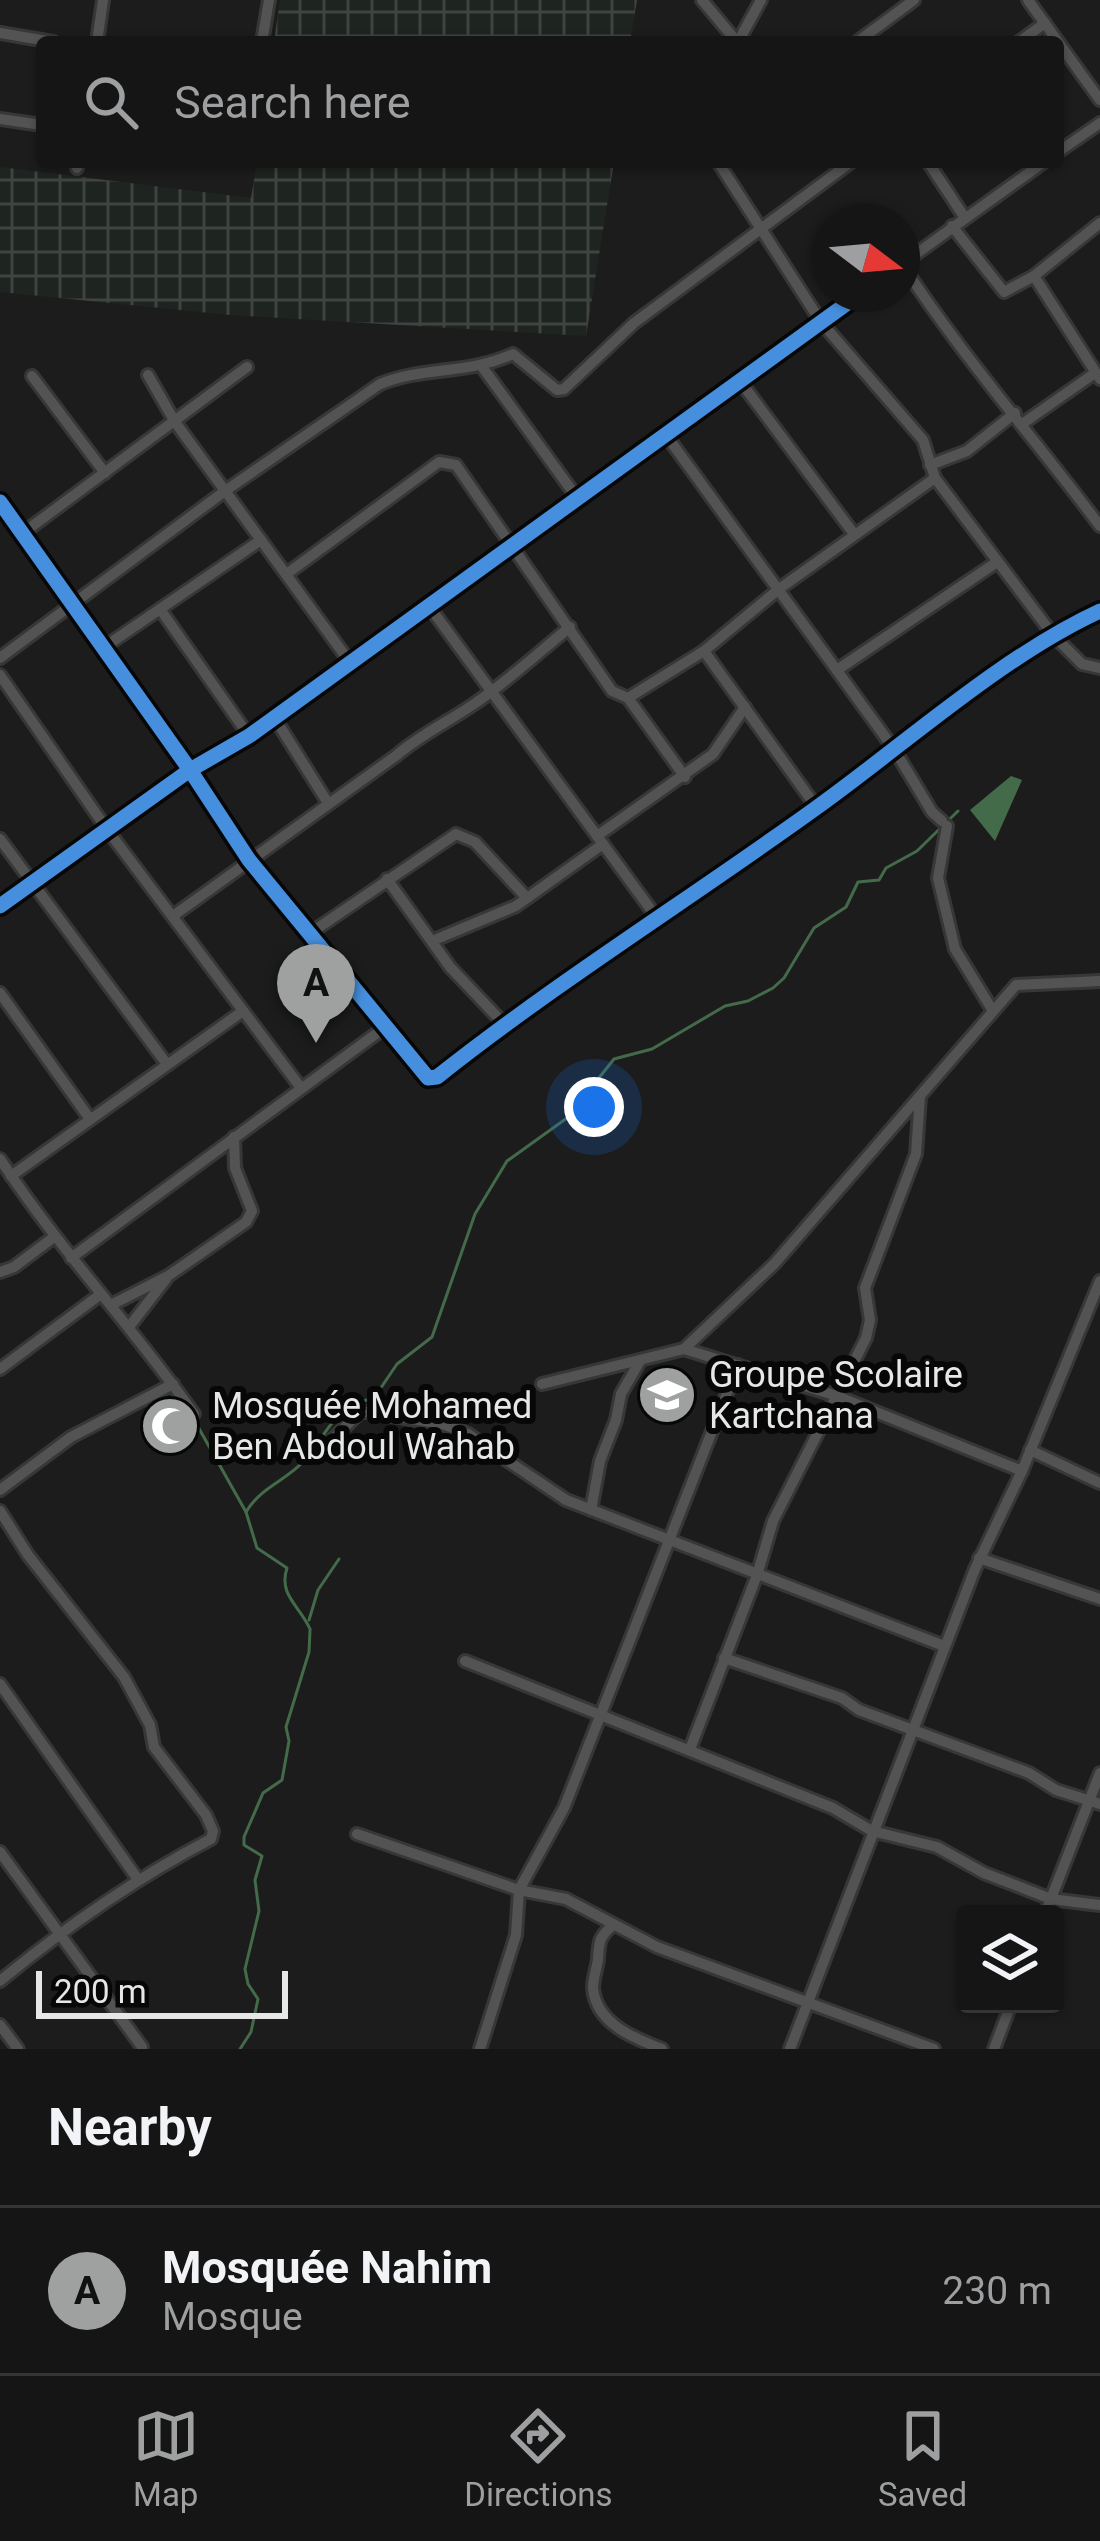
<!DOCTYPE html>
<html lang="en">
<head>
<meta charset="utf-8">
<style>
	body { margin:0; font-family:Roboto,sans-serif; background:#222; color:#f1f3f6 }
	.controls { position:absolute; right:36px; bottom:36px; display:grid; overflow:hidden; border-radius:12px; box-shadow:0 3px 9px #0004 }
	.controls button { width:108px; height:108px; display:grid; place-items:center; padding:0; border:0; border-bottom:3px solid #343434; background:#151515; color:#f1f3f6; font:60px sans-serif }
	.compass { position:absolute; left:812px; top:204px; width:108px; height:108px; border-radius:50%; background:#151515; box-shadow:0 3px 9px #0004; rotate:106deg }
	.scale { position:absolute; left:36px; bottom:30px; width:252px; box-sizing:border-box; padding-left:12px; border:6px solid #e6e8e7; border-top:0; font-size:33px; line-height:42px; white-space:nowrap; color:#e6e8e7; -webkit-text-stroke:9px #070707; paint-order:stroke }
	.you { position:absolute; left:594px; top:1107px; width:42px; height:42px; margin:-30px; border:9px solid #fff; border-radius:50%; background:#1a73e8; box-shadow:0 0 0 18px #1a73e833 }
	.badge { display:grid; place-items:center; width:78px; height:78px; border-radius:50%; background:#9fa1a0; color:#111; font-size:39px; font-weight:700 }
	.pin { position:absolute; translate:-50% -99px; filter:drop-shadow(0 3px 6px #0008) }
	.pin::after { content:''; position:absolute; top:63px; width:42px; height:36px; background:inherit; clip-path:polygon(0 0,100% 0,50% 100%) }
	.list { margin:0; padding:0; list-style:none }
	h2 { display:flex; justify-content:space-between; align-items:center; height:156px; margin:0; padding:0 48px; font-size:51px }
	h2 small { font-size:39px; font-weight:400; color:#9d9fa0 }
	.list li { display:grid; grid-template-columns:78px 1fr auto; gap:36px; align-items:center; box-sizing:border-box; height:168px; padding:0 48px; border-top:3px solid #343434 }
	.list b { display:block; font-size:45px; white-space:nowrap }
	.list p { margin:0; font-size:39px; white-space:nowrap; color:#9d9fa0 }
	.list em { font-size:39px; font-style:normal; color:#9d9fa0 }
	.icon { flex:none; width:66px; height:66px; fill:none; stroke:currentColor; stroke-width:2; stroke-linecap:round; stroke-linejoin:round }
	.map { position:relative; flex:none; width:1100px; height:2049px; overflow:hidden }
	.search { position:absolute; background:#151515; box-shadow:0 3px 9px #0004; left:36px; right:36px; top:36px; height:132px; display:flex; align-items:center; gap:30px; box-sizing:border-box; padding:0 42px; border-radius:12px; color:#9d9fa0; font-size:45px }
	.sheet { height:324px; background:#151515 }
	nav { display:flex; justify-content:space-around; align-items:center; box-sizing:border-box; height:168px; border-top:3px solid #343434; background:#151515; font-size:33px; color:#9d9fa0 }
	nav a { display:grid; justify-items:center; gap:6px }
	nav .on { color:#9fa1a0 }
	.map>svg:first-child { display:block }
	.industrial { fill:url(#industrial-grid) }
	.water { fill:#436b4a }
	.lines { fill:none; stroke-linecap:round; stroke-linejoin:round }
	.stream { stroke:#436b4a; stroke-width:3 }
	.minor-casing { stroke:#373737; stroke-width:16 }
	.minor { stroke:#525352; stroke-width:10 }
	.cycleway-casing { stroke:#070707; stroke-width:22 }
	.cycleway { stroke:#468fdf; stroke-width:15 }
	.labels { text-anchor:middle; stroke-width:12; stroke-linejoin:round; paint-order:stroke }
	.poi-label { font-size:36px; fill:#e6e8e7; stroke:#070707; text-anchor:start }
</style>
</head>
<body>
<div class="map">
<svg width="1100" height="2049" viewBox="0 0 1100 2049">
	<defs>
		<pattern id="industrial-grid" width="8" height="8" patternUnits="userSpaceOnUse" patternTransform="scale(3)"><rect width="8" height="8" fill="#1e241f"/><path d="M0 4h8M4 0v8" fill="none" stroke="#3f4440"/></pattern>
	</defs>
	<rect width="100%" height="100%" fill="#1c1c1c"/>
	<!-- industrial -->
	<g class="industrial">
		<polygon points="280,0 637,0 630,42 274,42"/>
		<polygon points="257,162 614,162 586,336 230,315 0,292 0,167 251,198"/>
	</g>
	<!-- water -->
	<polygon class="water" points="1011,776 1022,780 995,841 970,810"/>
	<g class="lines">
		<!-- stream -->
		<g class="stream">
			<polyline points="197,1425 246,1512"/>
			<polyline points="309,1620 318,1590 339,1559"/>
			<path d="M310 1629C300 1606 278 1595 287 1568L257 1548 246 1512C261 1487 284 1482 304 1461 330 1432 330 1408 374 1398L397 1364 432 1337 475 1214 507 1161 567 1118 614 1059 652 1049 725 1006 748 1001 773 988 784 978 814 928 846 907 858 882 879 880 886 868 917 851 958 811"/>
			<polyline points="240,2049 251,2032 258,1999 248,1984 245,1969 259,1911 255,1880 262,1856 244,1845 244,1837 263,1793 282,1780 289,1741 286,1727 309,1652 310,1630"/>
		</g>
		<defs>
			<g id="minor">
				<polyline points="702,0 737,42"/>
				<polyline points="1028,0 1100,100"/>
				<polyline points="0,33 53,42"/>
				<polyline points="97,42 103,0"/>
				<polyline points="262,42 269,0"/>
				<polyline points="738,42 761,0"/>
				<polyline points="857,42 914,0"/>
				<polyline points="1019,42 1045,23"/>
				<polyline points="0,119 42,125"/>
				<polyline points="1058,152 1100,123"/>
				<polyline points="718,162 821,322 923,440 935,478 1053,635 1082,664 1100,668"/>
				<polyline points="928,162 965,218"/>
				<polyline points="77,168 78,162"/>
				<polyline points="952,226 1004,292 1034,276 1100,223"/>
				<path d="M902 264C962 356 1034 438 1100 526"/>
				<polyline points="902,264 1044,162"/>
				<polyline points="1034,276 1100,379"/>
				<polyline points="483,368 578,499"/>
				<polyline points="148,375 175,422 349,661"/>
				<polyline points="32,376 105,473"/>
				<polyline points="740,381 854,534"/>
				<polyline points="1022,424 1095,373"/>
				<polyline points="666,435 894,749 932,812 942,821"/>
				<polyline points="930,465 967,451 1015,413"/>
				<path d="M0 502 190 770 249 860 428 1078 437 1077C558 981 690 899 816 808 904 745 1002 656 1100 611"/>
				<polyline points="23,533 247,367"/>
				<polyline points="288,573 439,462 456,465 612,691 628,698 685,777"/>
				<polyline points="429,606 657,918"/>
				<polyline points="160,609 249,736"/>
				<polyline points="103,648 261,540"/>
				<polyline points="704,651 817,808"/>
				<path d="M0 658 225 491 380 384C425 366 467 375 513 354L557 390 564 389 634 323 851 162"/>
				<polyline points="837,670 997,562"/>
				<polyline points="0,675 106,828 301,1088"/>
				<polyline points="628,698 704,651 779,589 935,478"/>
				<polyline points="274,717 328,803"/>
				<polyline points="947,826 938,878 955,949 993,1011"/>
				<polyline points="597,836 713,754 745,707"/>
				<polyline points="0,839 166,1063"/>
				<polyline points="387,879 450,967 504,1024"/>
				<polyline points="0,906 190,770 249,736 860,294"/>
				<path d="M173 916 397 755C420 735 448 722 474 704 508 681 538 653 570 627"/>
				<polyline points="309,934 456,834 475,842 527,898"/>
				<polyline points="432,941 516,906 603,844"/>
				<polyline points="0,993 90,1119"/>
				<path d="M0 1159C59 1249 132 1326 194 1414"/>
				<polyline points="11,1176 243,1011"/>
				<polyline points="71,1258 384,1028"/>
				<polyline points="0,1272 14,1267 54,1237"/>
				<polyline points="111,1305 168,1276 246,1222 252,1211 235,1168 234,1137"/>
				<polyline points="129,1327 166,1279"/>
				<polyline points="684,1349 834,1395 1022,1471"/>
				<polyline points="0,1369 101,1294"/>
				<polyline points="542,1384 684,1349 775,1263 1016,985 1100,981"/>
				<polyline points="1030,1450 1100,1483"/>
				<polyline points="316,1456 361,1411 443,1424 468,1434 566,1500 944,1646"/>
				<polyline points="0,1490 71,1437 173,1384"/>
				<polyline points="591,1510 600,1461 616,1420 621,1394 640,1361"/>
				<path d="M0 1511 28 1555 124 1677 150 1725 154 1747 206 1815 213 1831 211 1839C134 1879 67 1926 0 1981"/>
				<polyline points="979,1558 1100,1599"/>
				<polyline points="724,1658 842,1698 859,1710 1029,1773 1056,1790 1100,1804"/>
				<polyline points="465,1661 833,1808 872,1831 937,1847 984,1873 1051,1899 1100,1905"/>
				<polyline points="0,1684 137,1878"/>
				<polyline points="690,1749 757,1575 773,1521 866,1338 870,1320 865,1288 916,1154 920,1096"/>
				<polyline points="357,1834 519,1890 566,1899 657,1947 934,2049"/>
				<polyline points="0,1852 142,2047"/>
				<polyline points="1045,1914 1100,1773"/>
				<path d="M612 1926C599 1937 599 1942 598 1959 597 1968 593 1978 593 1988 596 2023 633 2038 662 2049"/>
				<polyline points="0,2025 18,2049"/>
				<polyline points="480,2049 516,1935 519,1890 564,1808 738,1365"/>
				<polyline points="790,2049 975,1569 1022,1471 1100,1281"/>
				<polyline points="994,2049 1011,2004"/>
			</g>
		</defs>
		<!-- minor casing -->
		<use href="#minor" class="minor-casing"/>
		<!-- minor -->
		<use href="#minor" class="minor"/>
		<defs>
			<g id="cycleway">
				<path d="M0 502 190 770 249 860 428 1078 437 1077C558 981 690 899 816 808 904 745 1002 656 1100 611"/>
				<polyline points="0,906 190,770 249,736 860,294"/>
			</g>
		</defs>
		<!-- cycleway casing -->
		<use href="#cycleway" class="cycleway-casing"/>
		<!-- cycleway -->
		<use href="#cycleway" class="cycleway"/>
	</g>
	<!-- icons -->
	<defs>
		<symbol id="school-disc" viewBox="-11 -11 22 22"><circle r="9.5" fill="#9fa1a0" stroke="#070707"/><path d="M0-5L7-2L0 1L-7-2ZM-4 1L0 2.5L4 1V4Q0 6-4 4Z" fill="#fff"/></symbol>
		<symbol id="mosque-disc" viewBox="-11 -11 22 22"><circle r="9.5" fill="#9fa1a0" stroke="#070707"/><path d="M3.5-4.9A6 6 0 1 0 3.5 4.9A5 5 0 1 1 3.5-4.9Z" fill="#fff"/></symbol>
	</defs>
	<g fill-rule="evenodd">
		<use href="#school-disc" x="634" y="1362" width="66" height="66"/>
		<use href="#mosque-disc" x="137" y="1393" width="66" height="66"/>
	</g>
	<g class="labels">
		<!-- poi labels -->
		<g class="poi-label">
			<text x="709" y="1387">Groupe Scolaire<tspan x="709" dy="41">Kartchana</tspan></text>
			<text x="212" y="1418">Mosquée Mohamed<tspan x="212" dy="41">Ben Abdoul Wahab</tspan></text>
		</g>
	</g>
</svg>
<div class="controls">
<button><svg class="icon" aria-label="layers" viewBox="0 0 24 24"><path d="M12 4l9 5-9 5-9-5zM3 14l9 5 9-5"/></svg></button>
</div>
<svg class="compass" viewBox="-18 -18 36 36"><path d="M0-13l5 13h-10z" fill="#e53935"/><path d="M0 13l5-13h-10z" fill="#9d9fa0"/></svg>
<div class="scale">200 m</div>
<div class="you"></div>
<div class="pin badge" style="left:316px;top:1043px">A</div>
<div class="search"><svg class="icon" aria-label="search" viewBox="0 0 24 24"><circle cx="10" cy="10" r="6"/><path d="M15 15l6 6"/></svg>Search here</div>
</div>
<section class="sheet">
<h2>Nearby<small></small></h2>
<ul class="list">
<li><span class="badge">A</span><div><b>Mosquée Nahim</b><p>Mosque</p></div><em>230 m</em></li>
</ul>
</section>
<nav>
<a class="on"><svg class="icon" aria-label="map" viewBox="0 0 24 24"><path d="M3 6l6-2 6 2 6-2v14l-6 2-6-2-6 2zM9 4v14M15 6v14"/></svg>Map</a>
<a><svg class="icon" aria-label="directions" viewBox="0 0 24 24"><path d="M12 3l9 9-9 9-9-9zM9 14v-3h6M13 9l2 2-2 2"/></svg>Directions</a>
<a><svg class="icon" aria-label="saved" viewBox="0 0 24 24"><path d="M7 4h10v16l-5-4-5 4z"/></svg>Saved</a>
</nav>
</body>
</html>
